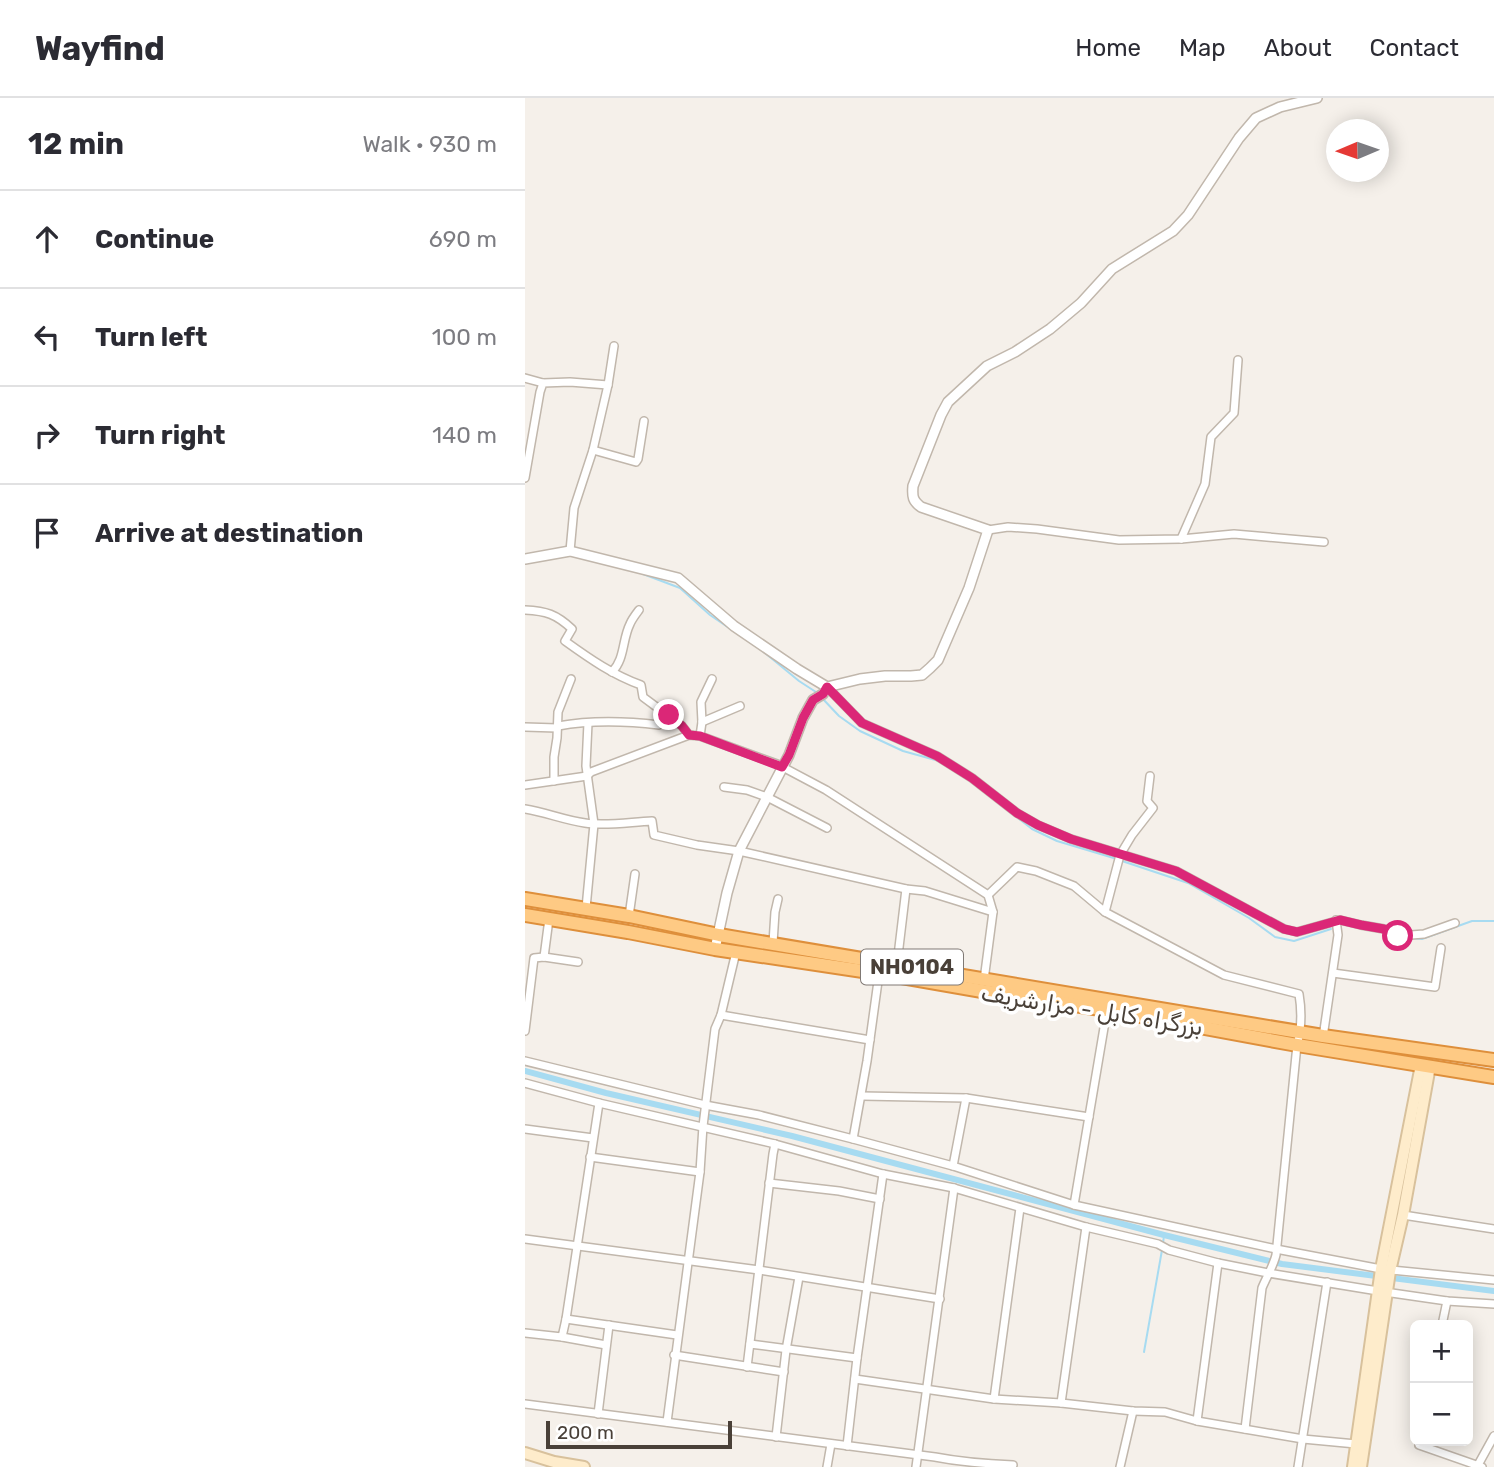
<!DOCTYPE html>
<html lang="en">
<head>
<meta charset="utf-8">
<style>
	body { margin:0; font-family:Rubik,Vazirmatn,sans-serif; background:#f7f7f7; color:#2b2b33 }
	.controls { position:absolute; right:21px; bottom:21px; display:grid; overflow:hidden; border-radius:10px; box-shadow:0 4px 18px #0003 }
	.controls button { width:63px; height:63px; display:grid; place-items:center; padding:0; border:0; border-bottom:2px solid #e1e1e2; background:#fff; color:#2b2b33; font:35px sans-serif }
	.compass { position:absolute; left:801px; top:21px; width:63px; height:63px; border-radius:50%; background:#fff; box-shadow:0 4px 18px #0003; rotate:268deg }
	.scale { position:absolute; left:21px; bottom:18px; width:186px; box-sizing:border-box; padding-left:7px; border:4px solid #494038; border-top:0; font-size:19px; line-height:24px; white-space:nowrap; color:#494038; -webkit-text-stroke:5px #fff; paint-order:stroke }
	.stop { position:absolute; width:21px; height:21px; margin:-16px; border:5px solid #db2777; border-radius:50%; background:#fff }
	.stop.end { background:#db2777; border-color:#fff; box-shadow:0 2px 7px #0008 }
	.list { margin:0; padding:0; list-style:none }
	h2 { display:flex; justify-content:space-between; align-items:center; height:91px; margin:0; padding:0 28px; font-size:30px }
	h2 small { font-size:23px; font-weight:400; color:#7c7c81 }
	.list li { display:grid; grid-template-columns:46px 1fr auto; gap:21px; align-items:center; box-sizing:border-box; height:98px; padding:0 28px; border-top:2px solid #e1e1e2 }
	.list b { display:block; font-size:26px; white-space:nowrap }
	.list em { font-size:23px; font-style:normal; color:#7c7c81 }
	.icon { flex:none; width:38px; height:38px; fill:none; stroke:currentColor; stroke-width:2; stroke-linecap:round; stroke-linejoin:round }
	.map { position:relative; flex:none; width:969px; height:1369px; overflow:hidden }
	header { display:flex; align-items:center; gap:42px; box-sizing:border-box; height:98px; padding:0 35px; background:#fff; border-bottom:2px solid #e1e1e2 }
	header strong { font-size:33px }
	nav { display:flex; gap:38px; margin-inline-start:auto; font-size:24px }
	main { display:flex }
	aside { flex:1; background:#fff }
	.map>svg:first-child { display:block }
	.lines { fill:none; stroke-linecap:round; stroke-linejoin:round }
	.stream { stroke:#a7dbf1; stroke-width:2 }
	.canal { stroke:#a7dbf1; stroke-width:6 }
	.minor-casing { stroke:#c1b7ac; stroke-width:10 }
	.tertiary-casing { stroke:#c1b7ac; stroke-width:12 }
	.secondary-casing { stroke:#d8c19c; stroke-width:14 }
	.trunk-casing { stroke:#de8f3b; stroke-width:16 }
	.minor { stroke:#fff; stroke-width:7 }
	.tertiary { stroke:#fff; stroke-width:9 }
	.secondary { stroke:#feeccb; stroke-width:10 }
	.trunk { stroke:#feca84; stroke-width:12 }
	.route { stroke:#db2777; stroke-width:9 }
	.labels { text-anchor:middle; stroke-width:7; stroke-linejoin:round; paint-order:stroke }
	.shield { fill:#fff; stroke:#807974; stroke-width:2 }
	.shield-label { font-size:21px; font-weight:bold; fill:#494038 }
	.street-label { font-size:23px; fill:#494038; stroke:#fff }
</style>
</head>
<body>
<header>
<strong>Wayfind</strong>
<nav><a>Home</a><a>Map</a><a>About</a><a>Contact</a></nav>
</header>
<main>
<aside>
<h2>12 min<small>Walk · 930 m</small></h2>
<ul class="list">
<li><svg class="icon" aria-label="ahead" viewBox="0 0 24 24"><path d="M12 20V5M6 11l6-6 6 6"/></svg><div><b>Continue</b></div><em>690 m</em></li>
<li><svg class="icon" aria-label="left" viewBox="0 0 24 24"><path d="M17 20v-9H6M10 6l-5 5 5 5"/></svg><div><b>Turn left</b></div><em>100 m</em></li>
<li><svg class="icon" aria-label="right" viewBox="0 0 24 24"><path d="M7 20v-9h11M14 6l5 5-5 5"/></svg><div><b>Turn right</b></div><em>140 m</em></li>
<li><svg class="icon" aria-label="arrive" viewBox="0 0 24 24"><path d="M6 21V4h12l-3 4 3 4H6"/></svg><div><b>Arrive at destination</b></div></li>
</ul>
</aside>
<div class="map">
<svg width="969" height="1369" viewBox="0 0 969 1369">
	<rect width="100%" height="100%" fill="#f5f0ea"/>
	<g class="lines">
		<!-- stream -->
		<g class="stream">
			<polyline points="118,476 155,490 185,517 207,532"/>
			<polyline points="229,546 274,583 294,596"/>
			<polyline points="297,600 314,618 335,633 378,653 414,663 431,674"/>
			<polyline points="461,695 507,731 532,743 592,761"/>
			<polyline points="597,763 663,785 724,820 750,839 769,843 806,831"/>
			<polyline points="888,840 897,841 947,823 969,823"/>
			<polyline points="638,1146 639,1137"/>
			<polyline points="619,1254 637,1152"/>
		</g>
		<!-- canal -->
		<polyline class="canal" points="0,973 81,995 267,1038 639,1137 757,1166 969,1193"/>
		<defs>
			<g id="minor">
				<polyline points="0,280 18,285"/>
				<polyline points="68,352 111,364 113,361 119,323"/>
				<polyline points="0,380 15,294 18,285 45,284 83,287"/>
				<polyline points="463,432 483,429 512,431 594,442 656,441 709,436 799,444"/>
				<polyline points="656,441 680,386 686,339 709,315 713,262"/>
				<polyline points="45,453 49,410 68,352 83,287 89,248"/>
				<path d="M0 512C21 513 31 516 47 531L40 543C65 561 88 577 116 587L118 599 157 628 164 637"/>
				<path d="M87 574C100 561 97 542 105 526 107 521 111 516 114 512"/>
				<polyline points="302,589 337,625 412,658 447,680 492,715 513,727 546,741 651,773 759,831 772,834 815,822 836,827 859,831 873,838 899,836 930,825"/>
				<polyline points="177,624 215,608"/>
				<path d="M33 628C66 622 101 623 134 627L143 617"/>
				<polyline points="0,629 32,630"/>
				<polyline points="175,638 177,624 176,604 187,581"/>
				<path d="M625 678 622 703 628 710 607 737 595 757 580 814 699 877 774 896C777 914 777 929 772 947L751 1157C748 1169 742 1178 737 1190L720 1331"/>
				<polyline points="29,683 29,659 32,640 33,614 46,581"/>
				<polyline points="0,687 62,678 66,674 164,637 175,638 252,666 301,692 463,797 468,814 459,882"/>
				<polyline points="199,689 222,692 242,699 302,730"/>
				<path d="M0 711C20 714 39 722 60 725 81 728 105 724 127 723L129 737 172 747 214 753 381 791 400 793 468 814"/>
				<polyline points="463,797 492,769 511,773 549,788 580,814"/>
				<polyline points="61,810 69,726 61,668 63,625"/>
				<polyline points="104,818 110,776"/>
				<polyline points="248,845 250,814 253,801"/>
				<polyline points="19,859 24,821"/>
				<polyline points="372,866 381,791"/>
				<polyline points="808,875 910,889 916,850"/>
				<polyline points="196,917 345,942"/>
				<polyline points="0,933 9,860 19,859 53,864"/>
				<polyline points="798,939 813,837 811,822"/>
				<polyline points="0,963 180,1007 234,1017 328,1041 428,1068 549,1107 751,1151 856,1171 969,1182"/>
				<polyline points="0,985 74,1005 250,1046 358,1076 429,1090 561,1129 633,1146 644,1152 693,1165 743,1175 853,1193 922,1203 969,1206"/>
				<polyline points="337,998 441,1000 564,1019"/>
				<polyline points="0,1031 68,1040"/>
				<polyline points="328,1041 342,963 354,876"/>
				<polyline points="65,1059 175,1074"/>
				<polyline points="428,1068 441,1000"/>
				<polyline points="244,1085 314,1093 355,1101"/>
				<polyline points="549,1107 582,912"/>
				<polyline points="878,1117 969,1131"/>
				<polyline points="0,1141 234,1172 415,1201"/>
				<polyline points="41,1221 74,1005"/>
				<polyline points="917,1227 922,1203"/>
				<polyline points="0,1235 37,1239 41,1221 152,1237"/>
				<polyline points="37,1239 81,1247"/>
				<polyline points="225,1246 332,1260"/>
				<polyline points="149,1257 259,1274"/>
				<polyline points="222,1269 248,1056 250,1046"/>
				<polyline points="330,1281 469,1301 536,1305 608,1313 640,1314 672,1323 778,1341 831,1346"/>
				<polyline points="469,1301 495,1110"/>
				<polyline points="536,1305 561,1129"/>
				<path d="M0 1306 410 1359C436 1364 461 1366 488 1367L487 1369"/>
				<polyline points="73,1316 84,1227"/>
				<polyline points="672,1323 693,1165"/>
				<polyline points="142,1324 175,1074 178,1028 190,931 196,917 211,854"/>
				<polyline points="251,1339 261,1252 274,1179"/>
				<polyline points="895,1343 894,1347 957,1369"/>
				<polyline points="322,1348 332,1260 358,1076"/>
				<polyline points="953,1367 969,1338"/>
				<polyline points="302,1369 306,1346"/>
				<polyline points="391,1369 429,1090"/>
				<polyline points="595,1369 608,1313"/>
				<polyline points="773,1369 802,1184"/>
			</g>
			<g id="tertiary">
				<path d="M0 461 45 453 153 480 209 528 272 571 302 589 335 581 360 578H386L397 577 405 570 413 562 444 490 463 432 396 409C388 403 387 399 388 388L416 317 423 304 462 268 490 254 525 231 556 205 587 171 648 133 663 117 714 40 731 20 755 9 792 0"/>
				<polyline points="190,851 202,795 214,753 264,657 278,620 288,602 298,596 302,589"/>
			</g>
			<g id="secondary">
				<polyline points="0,1355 29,1364 59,1369"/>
				<polyline points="828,1369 856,1171 896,967"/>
				<polyline points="836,1369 865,1173 878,1117 905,968"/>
			</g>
			<g id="trunk">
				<polyline points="0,801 104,818 194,837 611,907 798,938 969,962"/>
				<polyline points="0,817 103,834 190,851 371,878 457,893 582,912 772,947 969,979"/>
			</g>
		</defs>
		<!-- minor casing -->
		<use href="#minor" class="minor-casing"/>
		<!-- tertiary casing -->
		<use href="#tertiary" class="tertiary-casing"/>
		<!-- secondary casing -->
		<use href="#secondary" class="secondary-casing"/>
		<!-- trunk casing -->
		<use href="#trunk" class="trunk-casing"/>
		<!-- minor -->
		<use href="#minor" class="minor"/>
		<!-- tertiary -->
		<use href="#tertiary" class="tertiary"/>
		<!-- secondary -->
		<use href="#secondary" class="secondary"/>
		<!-- trunk -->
		<use href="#trunk" class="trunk"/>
	</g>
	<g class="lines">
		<!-- route -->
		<polyline class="route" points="144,617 157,628 164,637 175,638 257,669 264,657 278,620 288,602 298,596 302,589 337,625 412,658 447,680 492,715 513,727 546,741 651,773 759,831 772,834 815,822 836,827 859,831 873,838"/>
	</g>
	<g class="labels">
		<!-- shield labels -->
		<rect class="shield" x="336" y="851.5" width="102" height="35" rx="5"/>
		<g class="shield-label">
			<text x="387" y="876">NH0104</text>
		</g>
		<!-- street labels -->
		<g class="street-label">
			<text transform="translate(567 912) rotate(9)" y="8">بزرگراه کابل - مزارشریف</text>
		</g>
	</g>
</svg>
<div class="controls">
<button>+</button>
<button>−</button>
</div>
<svg class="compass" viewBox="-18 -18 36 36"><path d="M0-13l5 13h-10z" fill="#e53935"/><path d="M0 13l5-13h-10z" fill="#7c7c81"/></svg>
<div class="scale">200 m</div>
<div class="stop" style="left:873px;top:838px"></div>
<div class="stop end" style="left:144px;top:617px"></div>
</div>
</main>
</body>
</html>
